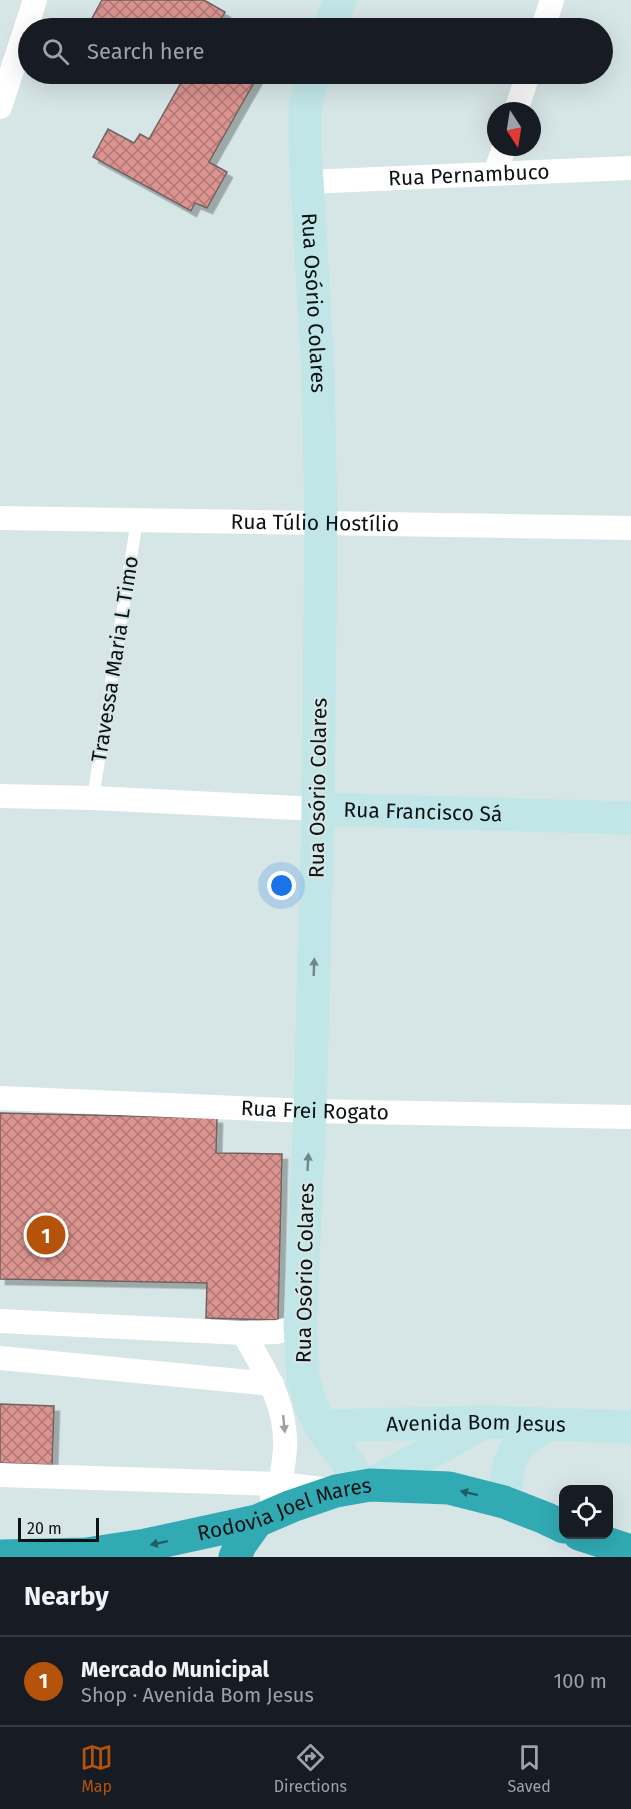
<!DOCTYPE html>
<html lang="en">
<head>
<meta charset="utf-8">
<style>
	body { margin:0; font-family:"Fira Sans",sans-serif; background:#20242c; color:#f1f3f6 }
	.controls { position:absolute; right:18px; bottom:18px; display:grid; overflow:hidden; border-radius:12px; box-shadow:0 6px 24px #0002 }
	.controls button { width:54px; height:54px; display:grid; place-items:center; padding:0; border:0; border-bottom:2px solid #363941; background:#171b24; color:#f1f3f6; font:30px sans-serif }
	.compass { position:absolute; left:487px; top:102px; width:54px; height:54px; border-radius:50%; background:#171b24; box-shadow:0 6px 24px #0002; rotate:168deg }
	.scale { position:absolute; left:18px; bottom:15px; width:81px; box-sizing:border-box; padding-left:6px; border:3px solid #0d1213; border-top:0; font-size:16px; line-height:21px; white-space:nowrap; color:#0d1213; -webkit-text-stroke:4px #d6e5e6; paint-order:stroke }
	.you { position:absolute; left:282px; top:886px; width:21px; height:21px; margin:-15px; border:4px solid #fff; border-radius:50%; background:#1a73e8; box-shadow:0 0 0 9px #1a73e833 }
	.badge { display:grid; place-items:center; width:39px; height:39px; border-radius:50%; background:#b45309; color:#fff; font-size:20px; font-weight:700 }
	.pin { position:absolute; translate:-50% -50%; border:3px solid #fff; box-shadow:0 2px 6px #0006 }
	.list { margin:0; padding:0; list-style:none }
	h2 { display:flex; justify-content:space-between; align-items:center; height:78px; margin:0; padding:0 24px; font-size:26px }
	h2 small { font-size:20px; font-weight:400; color:#9ea1a6 }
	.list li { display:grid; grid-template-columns:39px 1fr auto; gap:18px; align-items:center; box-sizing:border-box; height:90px; padding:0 24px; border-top:2px solid #363941 }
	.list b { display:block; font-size:22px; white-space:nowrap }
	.list p { margin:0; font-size:20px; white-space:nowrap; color:#9ea1a6 }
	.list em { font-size:20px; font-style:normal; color:#9ea1a6 }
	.icon { flex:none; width:33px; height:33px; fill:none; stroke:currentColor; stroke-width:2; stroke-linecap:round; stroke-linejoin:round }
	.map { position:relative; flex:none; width:631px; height:1557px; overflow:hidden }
	.search { position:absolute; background:#171b24; box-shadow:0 6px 24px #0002; left:18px; right:18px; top:18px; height:66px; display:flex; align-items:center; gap:15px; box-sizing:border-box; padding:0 21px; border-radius:33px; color:#9ea1a6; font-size:22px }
	.sheet { height:168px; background:#171b24 }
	nav { display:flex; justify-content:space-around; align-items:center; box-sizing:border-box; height:84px; border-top:2px solid #363941; background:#171b24; font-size:16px; color:#9ea1a6 }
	nav a { display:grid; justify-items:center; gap:3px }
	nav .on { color:#b45309 }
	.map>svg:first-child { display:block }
	.building { fill:url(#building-cross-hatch); stroke:#6f6361; stroke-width:1.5; filter:url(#shadow) }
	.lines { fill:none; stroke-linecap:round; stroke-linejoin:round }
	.lane { stroke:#fff; stroke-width:12 }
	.street { stroke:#fff; stroke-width:24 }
	.secondary { stroke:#c1e6e8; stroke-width:33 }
	.highway { stroke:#31aab4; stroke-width:33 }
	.oneway { fill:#708788 }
	.oneway2 { fill:#9ea0a1 }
	.oneway3 { fill:#1f5e64 }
	.labels { text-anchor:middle; stroke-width:4.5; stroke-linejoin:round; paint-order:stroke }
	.street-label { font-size:21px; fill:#0d1213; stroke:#d6e5e6 }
</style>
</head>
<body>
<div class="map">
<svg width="631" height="1557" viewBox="0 0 631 1557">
	<defs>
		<pattern id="building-cross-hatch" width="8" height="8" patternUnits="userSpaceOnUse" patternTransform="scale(1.5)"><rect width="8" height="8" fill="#db948f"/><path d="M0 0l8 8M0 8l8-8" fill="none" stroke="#b07774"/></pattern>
		<filter id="shadow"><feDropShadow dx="5.5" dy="5.5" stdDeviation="0" flood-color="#0004"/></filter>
	</defs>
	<rect width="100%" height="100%" fill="#d6e5e6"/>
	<!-- building -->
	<g class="building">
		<polygon points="102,0 204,0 225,12 216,28 154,28 146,24 143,28 102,28 90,22"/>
		<polygon points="186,74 259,74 209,162 227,172 207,208 195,203 191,211 93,157 108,129 134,143 140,134 149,139"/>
		<polygon points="0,1113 217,1118 216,1153 282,1154 278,1320 206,1318 207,1283 0,1279"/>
		<polygon points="0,1404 54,1406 52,1465 0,1463"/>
	</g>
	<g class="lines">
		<!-- lane -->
		<polyline class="lane" points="93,798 137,520"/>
		<!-- street -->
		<g class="street">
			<polyline points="543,28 552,0"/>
			<polyline points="0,107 35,0"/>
			<polyline points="516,111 528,74"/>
			<polyline points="495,174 504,147"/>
			<path id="s1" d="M307 182 631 168"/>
			<path id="s2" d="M0 518 631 528"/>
			<polyline points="0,796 93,798 318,809"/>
			<path id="s3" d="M0 1098 310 1111 631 1117"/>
			<polyline points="0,1321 243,1333 277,1332 300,1326"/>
			<path d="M243 1333C266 1372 291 1411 284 1459 282 1475 281 1483 272 1498"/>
			<polyline points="0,1358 272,1384"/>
			<polyline points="0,1475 281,1484 330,1490"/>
		</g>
		<!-- secondary -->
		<g class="secondary">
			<polyline points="329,28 340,0"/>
			<path id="s4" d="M313 74 305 107V146L318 373 321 523 318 809 310 1111 300 1326 303 1378 310 1403 320 1426 343 1456 362 1486"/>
			<path id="s5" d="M318 809 631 818"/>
			<path id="s6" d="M320 1426 485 1422 631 1427"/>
			<polyline points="370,1485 481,1424"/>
			<path d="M504 1502C506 1480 507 1454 526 1439 532 1434 540 1430 546 1425"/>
		</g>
		<!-- highway -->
		<g class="highway">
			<polyline points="579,1534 631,1551"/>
			<path id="s7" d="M0 1556 86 1554 146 1545 257 1521 292 1506 336 1491 370 1485 449 1488 504 1502 545 1518 564 1527"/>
			<polyline points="235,1557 240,1545 257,1521"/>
		</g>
	</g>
	<!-- one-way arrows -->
	<defs><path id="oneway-solid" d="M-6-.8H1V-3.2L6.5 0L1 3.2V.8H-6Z" transform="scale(1.5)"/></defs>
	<g class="oneway">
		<use href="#oneway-solid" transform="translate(314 967) rotate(-88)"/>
		<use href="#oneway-solid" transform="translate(308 1162) rotate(-87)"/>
	</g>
	<use class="oneway2" href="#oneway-solid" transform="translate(284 1424) rotate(84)"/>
	<g class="oneway3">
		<use href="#oneway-solid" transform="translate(469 1493) rotate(-166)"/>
		<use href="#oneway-solid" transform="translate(159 1543) rotate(168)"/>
	</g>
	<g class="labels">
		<!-- street labels -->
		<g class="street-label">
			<text dy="7" stroke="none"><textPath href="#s1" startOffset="162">Rua Pernambuco</textPath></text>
			<text dy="7" stroke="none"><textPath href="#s4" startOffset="230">Rua Osório Colares</textPath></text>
			<text dy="7" stroke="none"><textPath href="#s2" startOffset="315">Rua Túlio Hostílio</textPath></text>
			<text transform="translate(115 659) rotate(-81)" y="7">Travessa Maria L Timo</text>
			<text transform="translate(318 788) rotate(-89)" y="7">Rua Osório Colares</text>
			<text dy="7" stroke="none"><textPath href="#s5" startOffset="105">Rua Francisco Sá</textPath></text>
			<text dy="7" stroke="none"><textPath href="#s3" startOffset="315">Rua Frei Rogato</textPath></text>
			<text transform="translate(305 1273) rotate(-89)" y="7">Rua Osório Colares</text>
			<text dy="7" stroke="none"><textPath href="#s6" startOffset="156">Avenida Bom Jesus</textPath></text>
			<text dy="7" stroke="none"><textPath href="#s7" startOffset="290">Rodovia Joel Mares</textPath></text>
		</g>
	</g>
</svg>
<div class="controls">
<button><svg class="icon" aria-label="locate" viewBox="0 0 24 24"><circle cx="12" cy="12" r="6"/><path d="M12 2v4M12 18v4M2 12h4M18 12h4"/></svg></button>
</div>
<svg class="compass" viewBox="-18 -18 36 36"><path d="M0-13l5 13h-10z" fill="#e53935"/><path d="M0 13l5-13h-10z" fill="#9ea1a6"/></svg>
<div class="scale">20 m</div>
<div class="you"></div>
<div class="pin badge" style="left:46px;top:1235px">1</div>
<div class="search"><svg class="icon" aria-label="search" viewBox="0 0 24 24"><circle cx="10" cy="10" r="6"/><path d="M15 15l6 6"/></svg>Search here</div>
</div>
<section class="sheet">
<h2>Nearby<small></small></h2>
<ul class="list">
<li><span class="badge">1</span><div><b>Mercado Municipal</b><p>Shop · Avenida Bom Jesus</p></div><em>100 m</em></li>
</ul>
</section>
<nav>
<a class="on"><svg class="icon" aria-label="map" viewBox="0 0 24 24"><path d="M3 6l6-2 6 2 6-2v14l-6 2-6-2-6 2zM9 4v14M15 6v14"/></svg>Map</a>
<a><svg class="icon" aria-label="directions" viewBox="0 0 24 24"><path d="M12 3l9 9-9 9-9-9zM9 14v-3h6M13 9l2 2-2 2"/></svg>Directions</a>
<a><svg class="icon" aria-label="saved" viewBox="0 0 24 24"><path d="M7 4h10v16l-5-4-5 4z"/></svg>Saved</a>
</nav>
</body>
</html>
